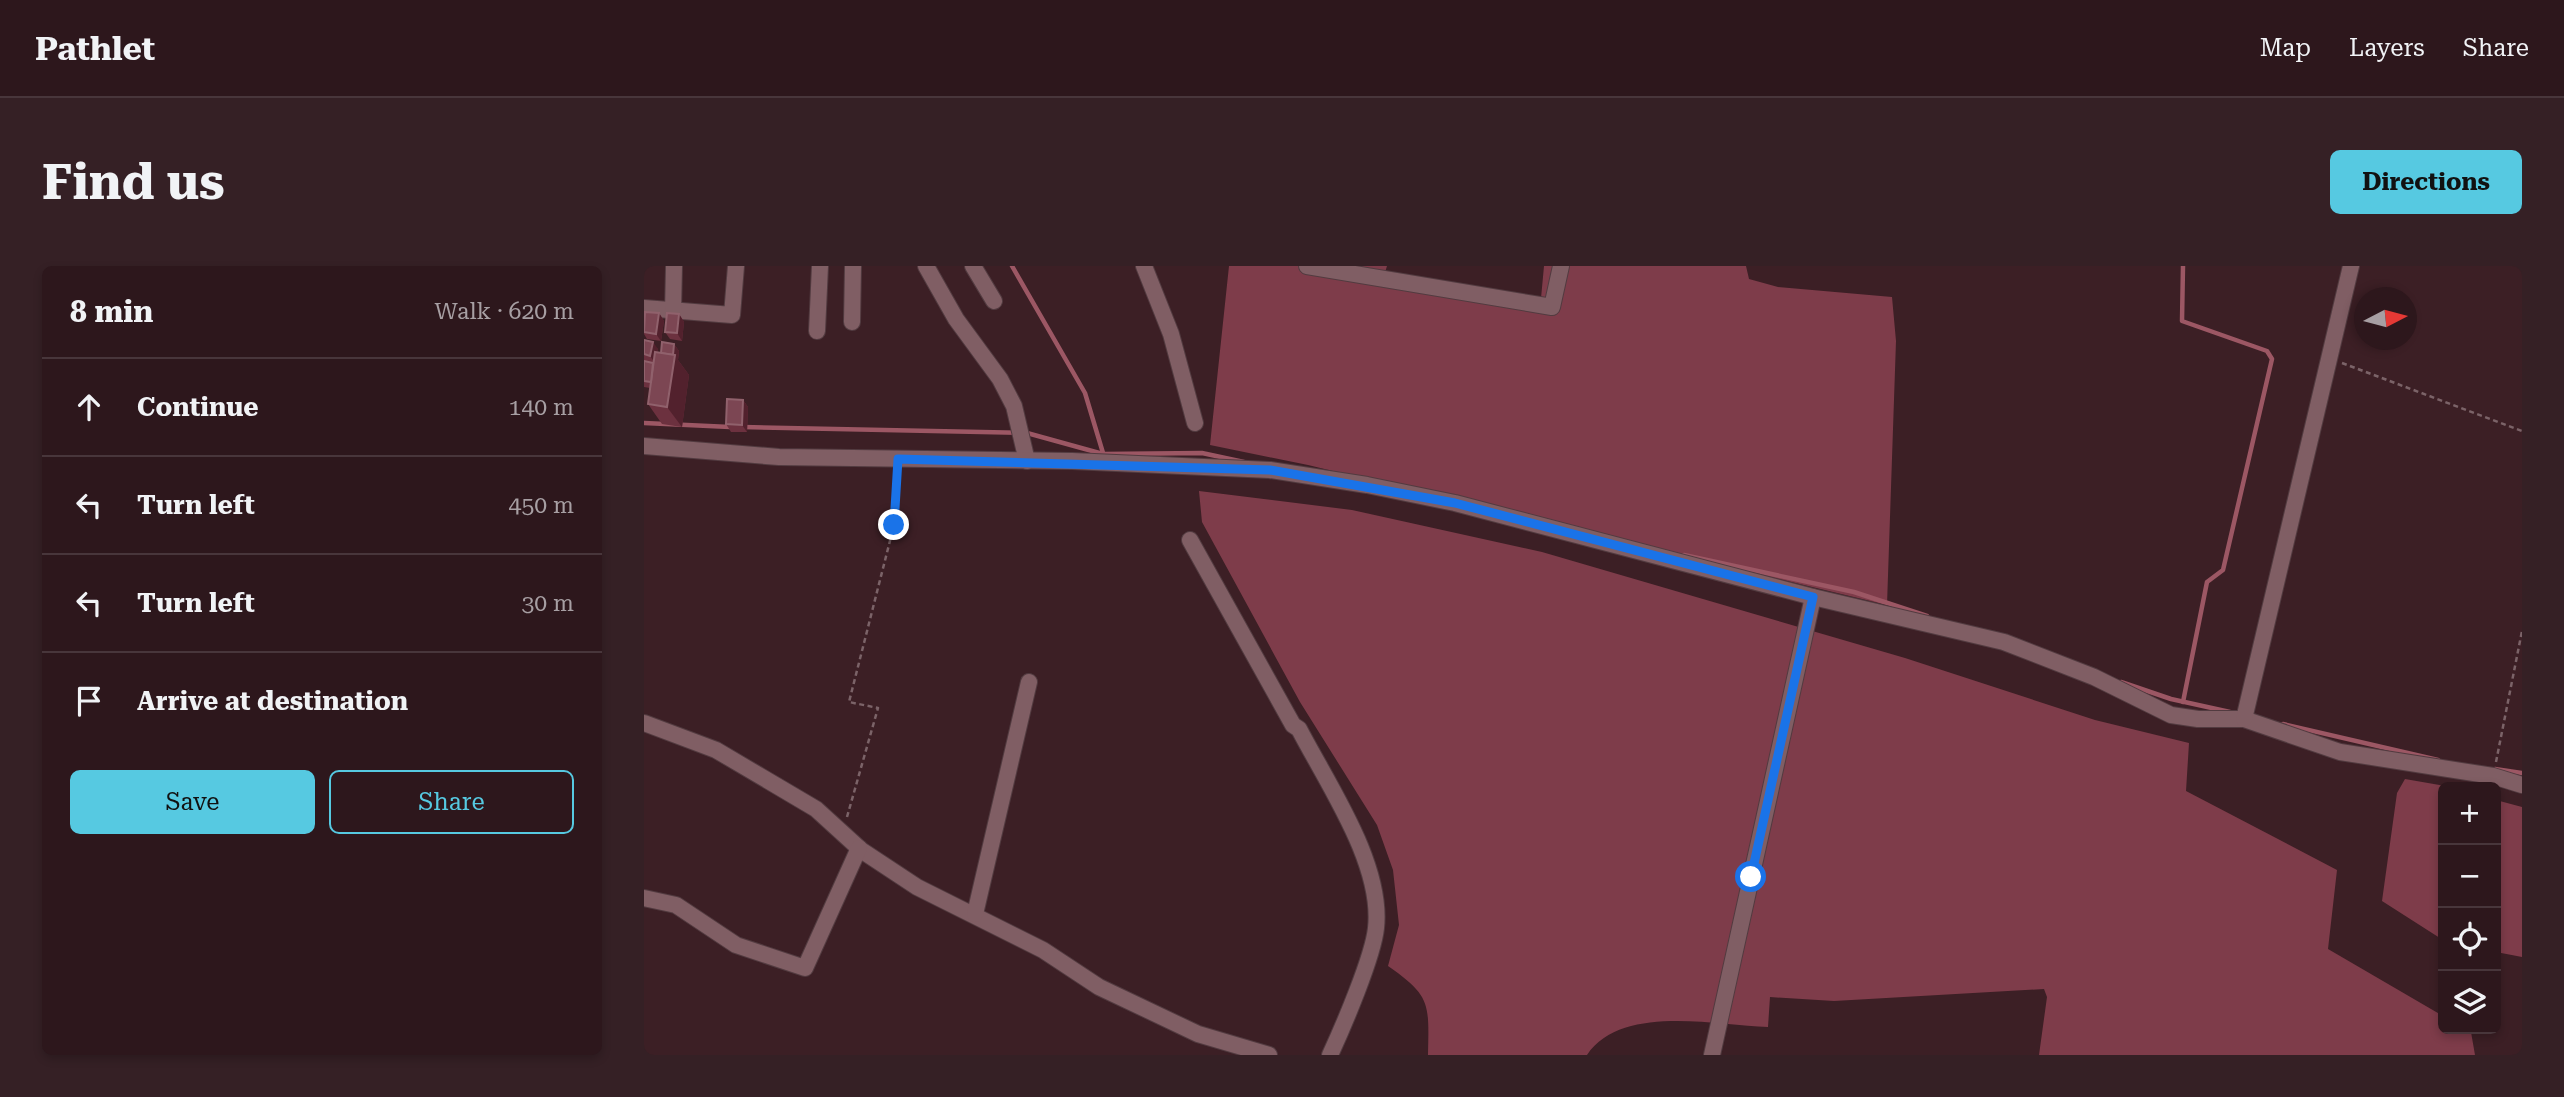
<!DOCTYPE html>
<html lang="en">
<head>
<meta charset="utf-8">
<style>
	body { margin:0; font-family:"Roboto Serif",serif; background:#352025; color:#f1f3f6 }
	.controls { position:absolute; right:21px; bottom:21px; display:grid; overflow:hidden; border-radius:10px; box-shadow:0 4px 10px #0003 }
	.controls button { width:63px; height:63px; display:grid; place-items:center; padding:0; border:0; border-bottom:2px solid #48363b; background:#2d171c; color:#f1f3f6; font:35px sans-serif }
	.compass { position:absolute; left:1710px; top:21px; width:63px; height:63px; border-radius:50%; background:#2d171c; box-shadow:0 4px 10px #0003; rotate:84deg }
	.stop { position:absolute; width:21px; height:21px; margin:-16px; border:5px solid #1a73e8; border-radius:50%; background:#fff }
	.stop.end { background:#1a73e8; border-color:#fff; box-shadow:0 2px 7px #0008 }
	.list { margin:0; padding:0; list-style:none }
	h2 { display:flex; justify-content:space-between; align-items:center; height:91px; margin:0; padding:0 28px; font-size:30px }
	h2 small { font-size:23px; font-weight:400; color:#a79fa3 }
	.list li { display:grid; grid-template-columns:46px 1fr auto; gap:21px; align-items:center; box-sizing:border-box; height:98px; padding:0 28px; border-top:2px solid #48363b }
	.list b { display:block; font-size:26px; white-space:nowrap }
	.list em { font-size:23px; font-style:normal; color:#a79fa3 }
	.actions { display:flex; gap:14px; padding:21px 28px }
	.actions a { flex:1; padding:16px 0; border:2px solid #56c9e1; border-radius:10px; text-align:center; font-size:24px; color:#56c9e1 }
	.actions .main { background:#56c9e1; color:#111 }
	.icon { flex:none; width:38px; height:38px; fill:none; stroke:currentColor; stroke-width:2; stroke-linecap:round; stroke-linejoin:round }
	.map { position:relative; flex:none; width:1878px; height:789px; overflow:hidden; border-radius:10px }
	header { display:flex; align-items:center; gap:42px; box-sizing:border-box; height:98px; padding:0 35px; background:#2d171c; border-bottom:2px solid #48363b }
	header strong { font-size:33px }
	nav { display:flex; gap:38px; margin-inline-start:auto; font-size:24px }
	.intro { display:flex; align-items:center; justify-content:space-between; box-sizing:border-box; height:168px; padding:0 42px }
	h1 { margin:0; font-size:49px }
	.button { padding:18px 32px; border-radius:10px; background:#56c9e1; color:#111; font-size:24px; font-weight:700 }
	main { display:flex; gap:42px; padding:0 42px }
	aside { flex:1; background:#2d171c; border-radius:10px; box-shadow:0 4px 10px #0003 }
	.map>svg:first-child { display:block }
	.forest { fill:#7e3c4a }
	.lines { fill:none; stroke-linecap:round; stroke-linejoin:round }
	.stream { stroke:#9c5764; stroke-width:4.5 }
	.minor-casing { stroke:#523b40; stroke-width:18 }
	.path { stroke:#7b6368; stroke-width:2.5; stroke-dasharray:5 3.5; stroke-linecap:butt }
	.minor { stroke:#805e64; stroke-width:16 }
	.wall { fill:#6c313f }
	.shaded-wall { fill:#52212d }
	.building { fill:#7c4653; stroke:#90616c; stroke-width:2 }
	.route { stroke:#1a73e8; stroke-width:9 }
</style>
</head>
<body>
<header>
<strong>Pathlet</strong>
<nav><a>Map</a><a>Layers</a><a>Share</a></nav>
</header>
<div class="intro"><h1>Find us</h1><a class="button">Directions</a></div>
<main>
<aside>
<h2>8 min<small>Walk · 620 m</small></h2>
<ul class="list">
<li><svg class="icon" aria-label="ahead" viewBox="0 0 24 24"><path d="M12 20V5M6 11l6-6 6 6"/></svg><div><b>Continue</b></div><em>140 m</em></li>
<li><svg class="icon" aria-label="left" viewBox="0 0 24 24"><path d="M17 20v-9H6M10 6l-5 5 5 5"/></svg><div><b>Turn left</b></div><em>450 m</em></li>
<li><svg class="icon" aria-label="left" viewBox="0 0 24 24"><path d="M17 20v-9H6M10 6l-5 5 5 5"/></svg><div><b>Turn left</b></div><em>30 m</em></li>
<li><svg class="icon" aria-label="arrive" viewBox="0 0 24 24"><path d="M6 21V4h12l-3 4 3 4H6"/></svg><div><b>Arrive at destination</b></div></li>
</ul>
<div class="actions"><a class="main">Save</a><a>Share</a></div>
</aside>
<div class="map">
<svg width="1878" height="789" viewBox="0 0 1878 789">
	<rect width="100%" height="100%" fill="#3c1f25"/>
	<!-- forest -->
	<g class="forest">
		<polygon points="585,0 743,0 739,13 896,43 900,0 1102,0 1105,13 1134,21 1248,31 1252,75 1243,339 664,199 566,179"/>
		<path d="M555 225 708 244 898 286 1261 392 1451 454 1545 477 1542 525 1693 604 1684 683 1799 750V763H1821L1827 766 1831 789H1395L1403 731 1400 723 1190 735 1126 731 1124 761C1070 759 977 738 943 789H784C785 737 787 730 744 700L755 659 749 604 733 559 656 436 558 256Z"/>
		<polygon points="1761,513 1807,521 1799,521 1799,674 1738,635 1753,527"/>
		<polygon points="1852,534 1878,541 1878,691 1852,686"/>
	</g>
	<g class="lines">
		<!-- stream -->
		<g class="stream">
			<polyline points="368,0 441,127 459,187"/>
			<polyline points="0,157 86,161"/>
			<polyline points="99,161 383,167 459,188 558,187 600,196"/>
			<polyline points="1040,289 1210,326 1283,350"/>
			<polyline points="1477,416 1527,433 1586,446"/>
			<polyline points="1539,436 1563,316 1579,304 1628,93 1623,85 1538,55 1539,0"/>
			<polyline points="1639,458 1794,494"/>
			<polyline points="1851,503 1878,507"/>
		</g>
		<defs>
			<g id="minor">
				<polyline points="282,0 312,53 356,113 370,140 383,195"/>
				<polyline points="329,0 350,35"/>
				<polyline points="500,0 527,68 551,157"/>
				<polyline points="663,0 908,41 917,0"/>
				<polyline points="0,42 88,49 92,0"/>
				<polyline points="29,46 30,0"/>
				<polyline points="208,56 209,0"/>
				<polyline points="173,65 176,0"/>
				<polyline points="0,180 135,191 428,195 626,204 723,219 811,237 1169,331 1360,376 1450,411 1527,449 1554,453 1600,453 1696,486 1849,510 1878,519"/>
				<path d="M546 274 649 459 655 463C684 519 739 598 732 662 729 691 699 761 686 789"/>
				<polyline points="1600,453 1707,0"/>
				<polyline points="0,457 72,484 172,543 217,584 273,621 399,684 455,721 554,768 625,789"/>
				<polyline points="0,632 32,639 92,679 161,702 215,582"/>
				<polyline points="331,648 385,416"/>
				<polyline points="1068,789 1169,331"/>
			</g>
		</defs>
		<!-- minor casing -->
		<use href="#minor" class="minor-casing"/>
		<!-- path -->
		<g class="path">
			<polyline points="1698,97 1878,165"/>
			<polyline points="1852,496 1878,365"/>
			<polyline points="203,551 234,442 205,436 250,259 253,206"/>
		</g>
		<!-- minor -->
		<use href="#minor" class="minor"/>
	</g>
	<!-- wall -->
	<g class="wall">
		<polygon points="15,47 20,55 17,75 3,73 0,68 0,51"/>
		<polygon points="35,48 40,56 38,75 26,73 21,66"/>
		<polygon points="0,74 14,83 13,87 17,87 30,78 35,85 34,94 45,109 38,161 18,158 4,138 6,122 0,121 0,95 10,97 0,95"/>
		<polygon points="99,134 104,141 103,166 87,166 82,158"/>
	</g>
	<!-- shaded-wall -->
	<g class="shaded-wall">
		<polygon points="15,47 20,55 17,75 12,68"/>
		<polygon points="35,48 40,56 38,75 33,67"/>
		<polygon points="9,76 14,83 11,97 6,90"/>
		<polygon points="30,78 35,85 34,94 45,109 38,161 23,141"/>
		<polygon points="99,134 104,141 103,166 98,159"/>
	</g>
	<!-- building -->
	<g class="building">
		<polygon points="1,46 15,47 12,68 0,66"/>
		<polygon points="23,47 35,48 33,67 21,66"/>
		<polygon points="0,74 9,76 6,90 0,88"/>
		<polygon points="18,76 30,78 29,89 17,87"/>
		<polygon points="11,86 31,89 23,141 4,138"/>
		<polygon points="0,95 9,97 7,116 0,115"/>
		<polygon points="83,133 99,134 98,159 82,158"/>
	</g>
	<g class="lines">
		<!-- route -->
		<polyline class="route" points="250,259 254,193 626,204 811,237 1169,331 1107,611"/>
	</g>
</svg>
<div class="controls">
<button>+</button>
<button>−</button>
<button><svg class="icon" aria-label="locate" viewBox="0 0 24 24"><circle cx="12" cy="12" r="6"/><path d="M12 2v4M12 18v4M2 12h4M18 12h4"/></svg></button>
<button><svg class="icon" aria-label="layers" viewBox="0 0 24 24"><path d="M12 4l9 5-9 5-9-5zM3 14l9 5 9-5"/></svg></button>
</div>
<svg class="compass" viewBox="-18 -18 36 36"><path d="M0-13l5 13h-10z" fill="#e53935"/><path d="M0 13l5-13h-10z" fill="#a79fa3"/></svg>
<div class="stop" style="left:1107px;top:611px"></div>
<div class="stop end" style="left:250px;top:259px"></div>
</div>
</main>
</body>
</html>
